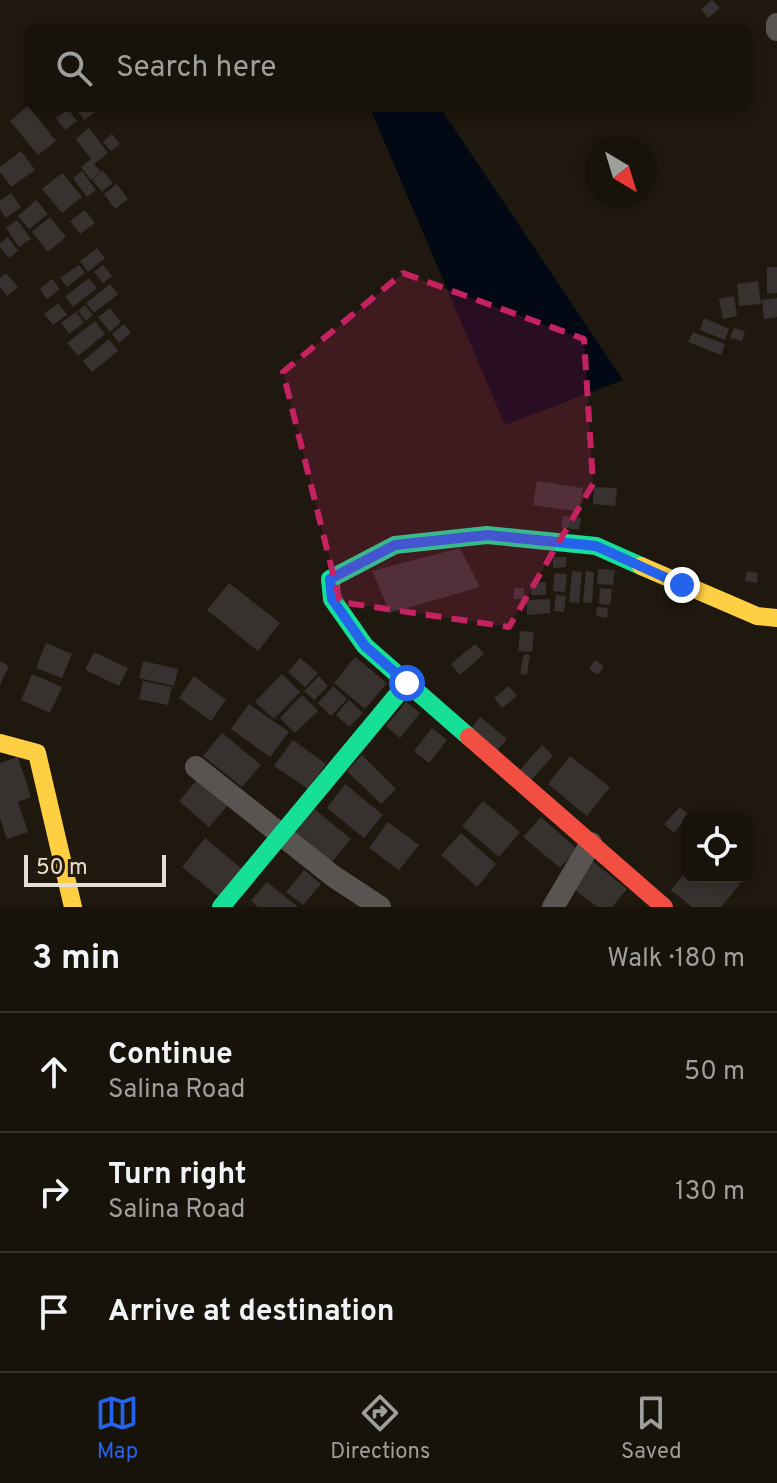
<!DOCTYPE html>
<html lang="en">
<head>
<meta charset="utf-8">
<style>
	body { margin:0; font-family:Overpass,sans-serif; background:#242018; color:#f1f3f6 }
	.controls { position:absolute; right:24px; bottom:24px; display:grid; overflow:hidden; border-radius:16px; box-shadow:0 4px 12px #0003 }
	.controls button { width:72px; height:72px; display:grid; place-items:center; padding:0; border:0; border-bottom:2px solid #36322b; background:#17120a; color:#f1f3f6; font:40px sans-serif }
	.compass { position:absolute; left:585px; top:136px; width:72px; height:72px; border-radius:50%; background:#17120a; box-shadow:0 4px 12px #0003; rotate:142deg }
	.scale { position:absolute; left:24px; bottom:20px; width:142px; box-sizing:border-box; padding-left:8px; border:4px solid #e6ded3; border-top:0; font-size:22px; line-height:28px; white-space:nowrap; color:#e6ded3; -webkit-text-stroke:6px #251908; paint-order:stroke }
	.stop { position:absolute; width:24px; height:24px; margin:-18px; border:6px solid #2563eb; border-radius:50%; background:#fff }
	.stop.end { background:#2563eb; border-color:#fff; box-shadow:0 2px 8px #0008 }
	.list { margin:0; padding:0; list-style:none }
	h2 { display:flex; justify-content:space-between; align-items:center; height:104px; margin:0; padding:0 32px; font-size:34px }
	h2 small { font-size:26px; font-weight:400; color:#9e9e9c }
	.list li { display:grid; grid-template-columns:52px 1fr auto; gap:24px; align-items:center; box-sizing:border-box; height:120px; padding:0 32px; border-top:2px solid #36322b }
	.list b { display:block; font-size:30px; white-space:nowrap }
	.list p { margin:0; font-size:26px; white-space:nowrap; color:#9e9e9c }
	.list em { font-size:26px; font-style:normal; color:#9e9e9c }
	.icon { flex:none; width:44px; height:44px; fill:none; stroke:currentColor; stroke-width:2; stroke-linecap:round; stroke-linejoin:round }
	.map { position:relative; flex:none; width:777px; height:907px; overflow:hidden }
	.search { position:absolute; background:#17120a; box-shadow:0 4px 12px #0003; left:24px; right:24px; top:24px; height:88px; display:flex; align-items:center; gap:20px; box-sizing:border-box; padding:0 28px; border-radius:16px; color:#9e9e9c; font-size:30px }
	.sheet { height:464px; background:#17120a }
	nav { display:flex; justify-content:space-around; align-items:center; box-sizing:border-box; height:112px; border-top:2px solid #36322b; background:#17120a; font-size:22px; color:#9e9e9c }
	nav a { display:grid; justify-items:center; gap:4px }
	nav .on { color:#2563eb }
	.map>svg:first-child { display:block }
	.water { fill:#030815 }
	.building { fill:#373230 }
	.lines { fill:none; stroke-linecap:round; stroke-linejoin:round }
	.street { stroke:#585451; stroke-width:22 }
	.fast { stroke:#16e098; stroke-width:18 }
	.slow { stroke:#ffcf43; stroke-width:18 }
	.jam { stroke:#f24e42; stroke-width:18 }
	.route { stroke:#2563eb; stroke-width:10 }
	.marked { fill:#c42261; fill-opacity:0.2; stroke:#c42261; stroke-width:6; stroke-dasharray:16 10; stroke-linejoin:round }
</style>
</head>
<body>
<div class="map">
<svg width="777" height="907" viewBox="0 0 777 907">
	<rect width="100%" height="100%" fill="#1f180e"/>
	<!-- water -->
	<polygon class="water" points="376,106 439,106 623,380 505,425 370,108"/>
	<!-- building -->
	<g class="building">
		<polygon points="712,0 720,8 708,18 701,9"/>
		<polygon points="28,106 56,141 38,155 10,121"/>
		<polygon points="74,106 104,106 84,120"/>
		<polygon points="68,109 77,121 65,130 56,118"/>
		<polygon points="89,128 108,153 94,164 101,172 91,180 81,167 91,159 76,139"/>
		<polygon points="112,134 120,144 111,151 103,142"/>
		<polygon points="21,151 35,170 11,187 0,172 0,167"/>
		<polygon points="82,171 96,190 87,197 73,178"/>
		<polygon points="103,171 113,183 102,192 92,180"/>
		<polygon points="62,173 82,197 62,213 42,189"/>
		<polygon points="117,184 128,199 115,209 104,194"/>
		<polygon points="11,193 21,207 6,218 0,209 0,201"/>
		<polygon points="36,200 48,214 29,229 18,216"/>
		<polygon points="85,210 95,223 80,234 70,221"/>
		<polygon points="50,217 66,237 48,252 32,232"/>
		<polygon points="17,220 31,239 19,247 6,228"/>
		<polygon points="8,237 18,251 9,258 0,247 0,243"/>
		<polygon points="97,248 105,258 88,272 80,261"/>
		<polygon points="79,265 85,273 67,287 60,278"/>
		<polygon points="103,265 112,276 103,283 94,272"/>
		<polygon points="767,267 777,267 777,293 767,294"/>
		<polygon points="6,273 18,287 7,296 0,287 0,278"/>
		<polygon points="89,278 97,288 73,307 65,297"/>
		<polygon points="52,279 60,289 47,299 40,289"/>
		<polygon points="758,281 761,304 739,306 737,284"/>
		<polygon points="110,284 118,294 94,313 86,303"/>
		<polygon points="734,296 737,316 723,319 719,299"/>
		<polygon points="777,298 777,317 764,319 762,300"/>
		<polygon points="58,303 67,315 53,325 44,314"/>
		<polygon points="85,305 93,315 86,321 78,311"/>
		<polygon points="110,308 121,322 110,332 98,317"/>
		<polygon points="76,312 84,323 69,334 61,323"/>
		<polygon points="704,318 729,329 725,340 700,330"/>
		<polygon points="95,321 105,334 78,356 67,343"/>
		<polygon points="124,324 131,333 119,343 112,334"/>
		<polygon points="734,328 745,331 742,341 730,338"/>
		<polygon points="693,332 725,344 721,355 688,342"/>
		<polygon points="109,339 118,351 92,372 83,361"/>
		<polygon points="537,481 583,488 579,512 533,505"/>
		<polygon points="594,487 617,488 615,506 593,504"/>
		<polygon points="563,516 581,518 579,530 561,527"/>
		<polygon points="460,548 480,587 390,613 372,571"/>
		<polygon points="553,557 566,557 566,567 553,568"/>
		<polygon points="598,569 615,570 613,585 597,584"/>
		<polygon points="572,571 582,572 579,603 569,602"/>
		<polygon points="586,571 594,572 592,603 583,602"/>
		<polygon points="747,571 758,573 757,583 745,581"/>
		<polygon points="555,573 567,574 565,592 553,591"/>
		<polygon points="546,582 546,595 531,595 530,583"/>
		<polygon points="229,583 280,623 258,651 207,610"/>
		<rect x="514" y="588" width="10" height="11"/>
		<polygon points="600,588 612,589 610,605 599,604"/>
		<polygon points="556,595 566,596 564,612 554,611"/>
		<polygon points="550,599 550,613 527,615 527,600"/>
		<polygon points="597,607 608,608 607,618 596,616"/>
		<polygon points="520,631 534,632 532,652 518,651"/>
		<polygon points="46,643 72,654 62,678 36,668"/>
		<polygon points="475,644 484,654 460,675 451,664"/>
		<polygon points="94,652 128,668 119,686 85,670"/>
		<polygon points="524,654 530,655 527,675 520,674"/>
		<polygon points="355,657 387,683 365,709 334,683"/>
		<polygon points="300,658 318,673 305,687 288,672"/>
		<polygon points="595,660 604,666 598,675 589,669"/>
		<polygon points="0,661 9,666 0,685"/>
		<polygon points="143,661 178,669 174,686 139,678"/>
		<polygon points="32,674 62,687 50,713 21,700"/>
		<polygon points="282,674 300,692 274,719 255,702"/>
		<polygon points="194,676 226,700 211,721 179,698"/>
		<polygon points="319,676 328,686 314,700 304,691"/>
		<polygon points="143,681 172,687 168,705 139,699"/>
		<polygon points="333,686 347,699 331,716 318,703"/>
		<polygon points="509,686 517,696 502,708 494,698"/>
		<polygon points="302,695 318,711 295,733 280,718"/>
		<polygon points="349,700 363,713 349,727 336,715"/>
		<polygon points="406,702 420,713 400,738 386,726"/>
		<polygon points="249,704 289,732 270,757 231,729"/>
		<polygon points="480,717 507,739 495,753 469,731"/>
		<polygon points="432,728 447,740 429,763 414,751"/>
		<polygon points="222,733 261,765 242,787 203,756"/>
		<polygon points="293,740 326,764 308,789 274,766"/>
		<polygon points="542,745 553,756 531,780 520,770"/>
		<polygon points="362,755 396,789 381,804 347,771"/>
		<polygon points="570,756 610,787 587,816 548,784"/>
		<polygon points="18,757 31,797 18,802 28,832 7,839 0,818 0,763"/>
		<polygon points="197,780 228,805 209,827 179,801"/>
		<polygon points="345,784 383,815 364,838 327,808"/>
		<polygon points="483,801 520,832 499,857 462,826"/>
		<polygon points="680,807 691,817 687,817 674,833 664,824"/>
		<polygon points="313,808 351,839 330,864 292,833"/>
		<polygon points="541,817 577,849 560,868 523,837"/>
		<polygon points="388,822 419,845 399,870 369,848"/>
		<polygon points="461,833 496,864 477,887 441,855"/>
		<polygon points="205,838 242,869 219,897 182,867"/>
		<polygon points="590,859 627,889 612,907 597,907 569,885"/>
		<polygon points="304,870 321,884 303,905 286,892"/>
		<polygon points="687,870 687,877 731,877 740,884 721,907 692,907 671,890"/>
		<polygon points="267,882 298,907 258,907 251,901"/>
	</g>
	<g class="lines">
		<!-- street -->
		<g class="street">
			<polyline points="777,24 777,30"/>
			<polyline points="196,767 333,876 380,907"/>
			<polyline points="553,907 591,843"/>
		</g>
		<!-- fast -->
		<g class="fast">
			<polyline points="469,737 365,646 332,599 330,579 395,545 487,535 596,546 641,566"/>
			<polyline points="221,907 407,683"/>
		</g>
		<!-- slow -->
		<g class="slow">
			<polyline points="641,566 757,616 777,618"/>
			<polyline points="0,743 37,753 73,907"/>
		</g>
		<!-- jam -->
		<polyline class="jam" points="469,737 664,907"/>
	</g>
	<g class="lines">
		<!-- route -->
		<polyline class="route" points="407,683 365,646 332,599 330,579 395,545 487,535 596,546 682,585"/>
	</g>
	<!-- marked area -->
	<path class="marked" d="M403 273 584 339 593 484 509 627 340 602 283 372Z"/>
</svg>
<div class="controls">
<button><svg class="icon" aria-label="locate" viewBox="0 0 24 24"><circle cx="12" cy="12" r="6"/><path d="M12 2v4M12 18v4M2 12h4M18 12h4"/></svg></button>
</div>
<svg class="compass" viewBox="-18 -18 36 36"><path d="M0-13l5 13h-10z" fill="#e53935"/><path d="M0 13l5-13h-10z" fill="#9e9e9c"/></svg>
<div class="scale">50 m</div>
<div class="stop" style="left:407px;top:683px"></div>
<div class="stop end" style="left:682px;top:585px"></div>
<div class="search"><svg class="icon" aria-label="search" viewBox="0 0 24 24"><circle cx="10" cy="10" r="6"/><path d="M15 15l6 6"/></svg>Search here</div>
</div>
<section class="sheet">
<h2>3 min<small>Walk · 180 m</small></h2>
<ul class="list">
<li><svg class="icon" aria-label="ahead" viewBox="0 0 24 24"><path d="M12 20V5M6 11l6-6 6 6"/></svg><div><b>Continue</b><p>Salina Road</p></div><em>50 m</em></li>
<li><svg class="icon" aria-label="right" viewBox="0 0 24 24"><path d="M7 20v-9h11M14 6l5 5-5 5"/></svg><div><b>Turn right</b><p>Salina Road</p></div><em>130 m</em></li>
<li><svg class="icon" aria-label="arrive" viewBox="0 0 24 24"><path d="M6 21V4h12l-3 4 3 4H6"/></svg><div><b>Arrive at destination</b></div></li>
</ul>
</section>
<nav>
<a class="on"><svg class="icon" aria-label="map" viewBox="0 0 24 24"><path d="M3 6l6-2 6 2 6-2v14l-6 2-6-2-6 2zM9 4v14M15 6v14"/></svg>Map</a>
<a><svg class="icon" aria-label="directions" viewBox="0 0 24 24"><path d="M12 3l9 9-9 9-9-9zM9 14v-3h6M13 9l2 2-2 2"/></svg>Directions</a>
<a><svg class="icon" aria-label="saved" viewBox="0 0 24 24"><path d="M7 4h10v16l-5-4-5 4z"/></svg>Saved</a>
</nav>
</body>
</html>
